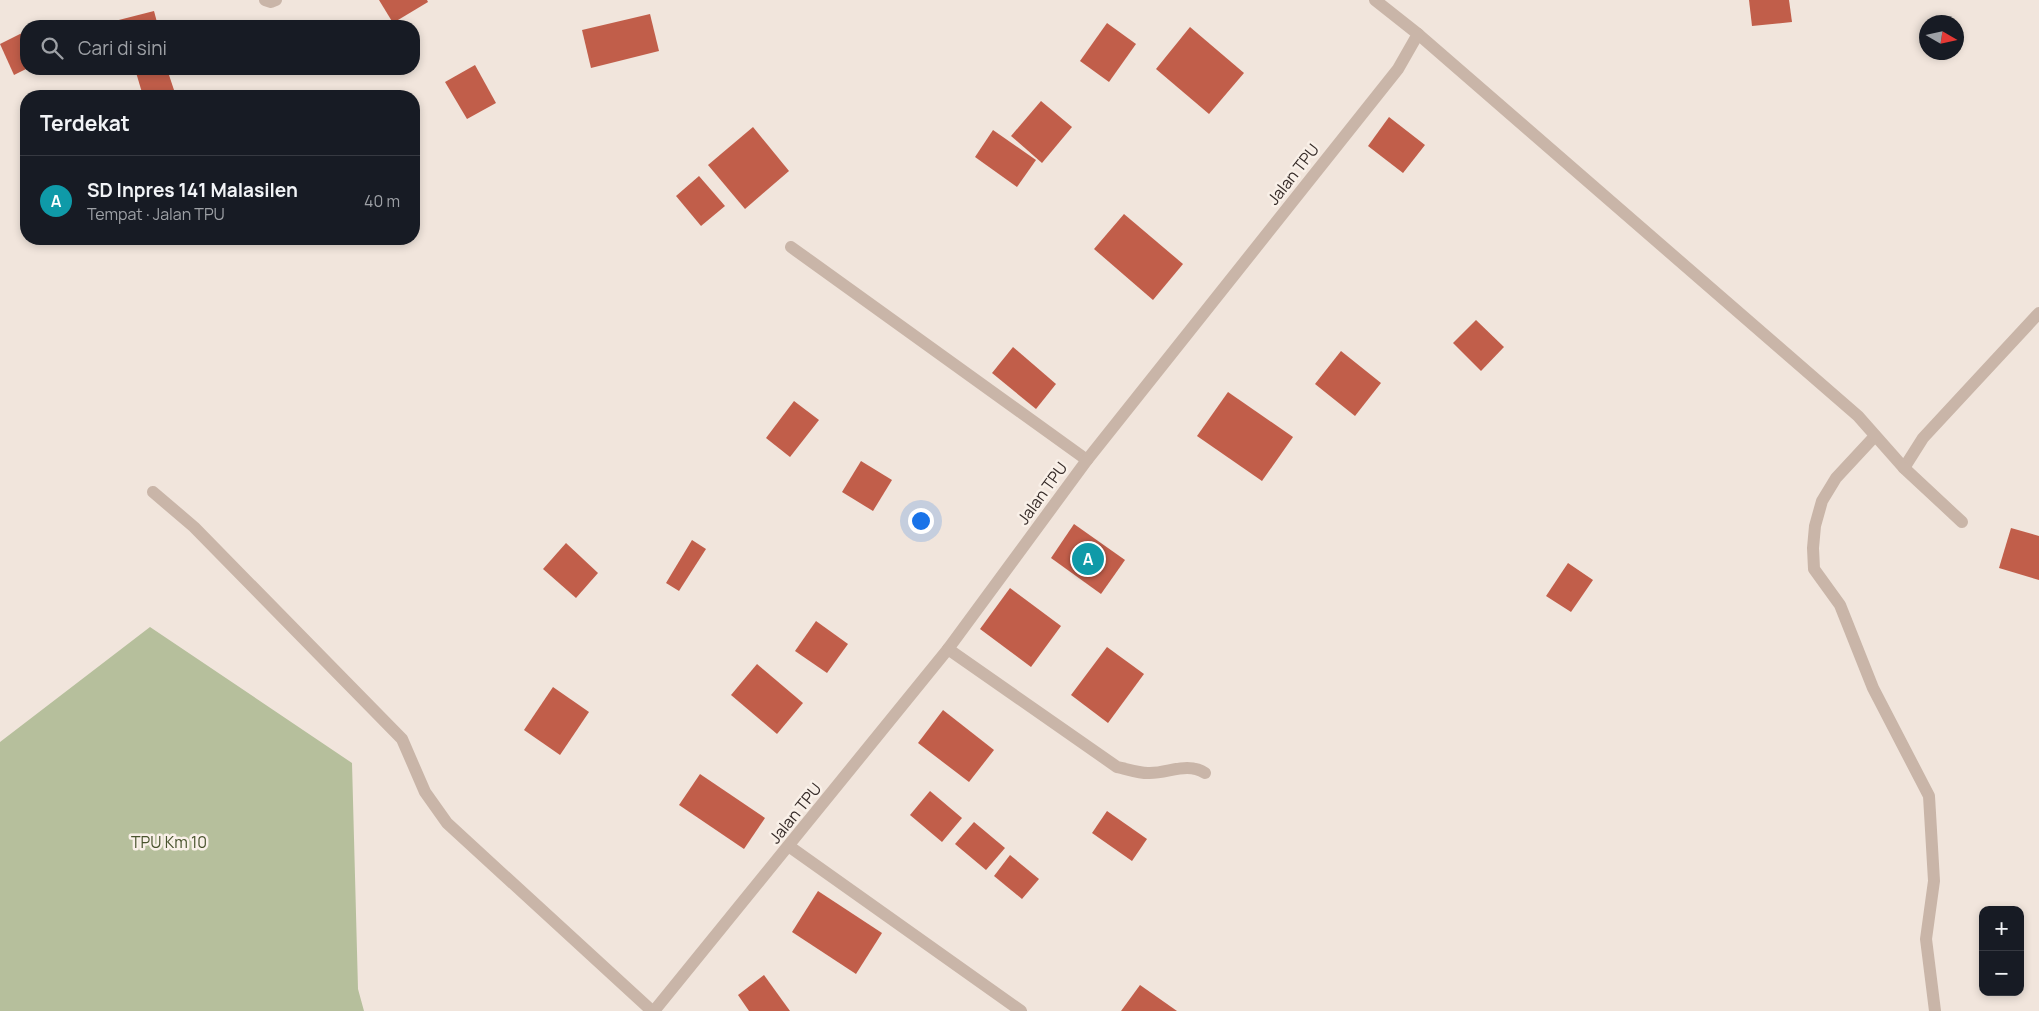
<!DOCTYPE html>
<html lang="id">
<head>
<meta charset="utf-8">
<style>
	body { margin:0; font-family:Manrope,sans-serif; background:#242831; color:#f1f3f6 }
	.controls { position:absolute; right:15px; bottom:15px; display:grid; overflow:hidden; border-radius:10px; box-shadow:0 2px 8px #0003 }
	.controls button { width:45px; height:45px; display:grid; place-items:center; padding:0; border:0; border-bottom:1px solid #363941; background:#171b24; color:#f1f3f6; font:25px sans-serif }
	.compass { position:absolute; left:1919px; top:15px; width:45px; height:45px; border-radius:50%; background:#171b24; box-shadow:0 2px 8px #0003; rotate:99deg }
	.you { position:absolute; left:920px; top:520px; width:18px; height:18px; margin:-12px; border:4px solid #fff; border-radius:50%; background:#1a73e8; box-shadow:0 0 0 8px #1a73e833 }
	.badge { display:grid; place-items:center; width:32px; height:32px; border-radius:50%; background:#ea580c; color:#fff; font-size:16px; font-weight:700 }
	.pin { position:absolute; translate:-50% -50%; border:2px solid #fff; box-shadow:0 1px 5px #0006 }
	.list { margin:0; padding:0; list-style:none }
	h2 { display:flex; justify-content:space-between; align-items:center; height:65px; margin:0; padding:0 20px; font-size:21px }
	h2 small { font-size:16px; font-weight:400; color:#9ea1a6 }
	.list li { display:grid; grid-template-columns:32px 1fr auto; gap:15px; align-items:center; box-sizing:border-box; height:90px; padding:0 20px; border-top:1px solid #363941 }
	.list b { display:block; font-size:19px; white-space:nowrap }
	.list p { margin:0; font-size:16px; white-space:nowrap; color:#9ea1a6 }
	.list em { font-size:16px; font-style:normal; color:#9ea1a6 }
	.icon { flex:none; width:28px; height:28px; fill:none; stroke:currentColor; stroke-width:2; stroke-linecap:round; stroke-linejoin:round }
	.map { position:relative; flex:none; width:2039px; height:1011px; overflow:hidden }
	.search { position:absolute; background:#171b24; box-shadow:0 2px 8px #0003; left:20px; top:20px; width:400px; height:55px; display:flex; align-items:center; gap:12px; box-sizing:border-box; padding:0 18px; border-radius:20px; color:#9ea1a6; font-size:19px }
	.panel { position:absolute; background:#171b24; box-shadow:0 2px 8px #0003; left:20px; top:90px; width:400px; height:155px; border-radius:20px }
	.map>svg:first-child { display:block }
	.green { fill:#b6bf9c }
	.building { fill:#c15e4a }
	.lines { fill:none; stroke-linecap:round; stroke-linejoin:round }
	.lane { stroke:#c9b5a8; stroke-width:12 }
	.street { stroke:#c9b5a8; stroke-width:12 }
	.labels { text-anchor:middle; stroke-width:5; stroke-linejoin:round; paint-order:stroke }
	.street-label { font-size:16px; fill:#362b28; stroke:#f9f0e8 }
	.park-label { font-size:16px; fill:#48532d; stroke:#f9f0e8 }
</style>
</head>
<body>
<div class="map">
<svg width="2039" height="1011" viewBox="0 0 2039 1011">
	<rect width="100%" height="100%" fill="#f1e5dc"/>
	<!-- green -->
	<polygon class="green" points="150,627 352,763 358,989 364,1011 0,1011 0,742"/>
	<!-- building -->
	<g class="building">
		<polygon points="379,0 427,0 428,2 393,23"/>
		<polygon points="1749,0 1789,0 1792,22 1752,26"/>
		<polygon points="154,11 158,26 108,26 107,23"/>
		<polygon points="650,14 659,51 591,68 582,30"/>
		<polygon points="1107,23 1136,44 1109,82 1080,61"/>
		<polygon points="1190,27 1244,73 1209,114 1156,69"/>
		<polygon points="26,31 26,69 14,75 0,44"/>
		<polygon points="475,65 496,103 467,119 445,82"/>
		<polygon points="135,69 167,69 174,90 143,96"/>
		<polygon points="1041,101 1072,127 1042,163 1011,136"/>
		<polygon points="1389,117 1425,145 1403,173 1368,146"/>
		<polygon points="753,127 789,171 745,209 708,165"/>
		<polygon points="993,130 1036,160 1017,187 975,157"/>
		<polygon points="699,176 725,206 701,226 676,196"/>
		<polygon points="1124,214 1183,264 1153,300 1094,249"/>
		<polygon points="1476,320 1504,347 1481,371 1453,343"/>
		<polygon points="1013,347 1056,384 1036,409 992,373"/>
		<polygon points="1341,351 1381,383 1355,416 1315,384"/>
		<polygon points="1228,392 1293,437 1262,481 1197,436"/>
		<polygon points="794,401 819,420 790,457 766,438"/>
		<polygon points="861,461 892,480 873,511 842,492"/>
		<polygon points="1074,524 1125,560 1101,594 1051,558"/>
		<polygon points="2011,528 2039,536 2039,580 1999,568"/>
		<polygon points="692,540 706,549 679,591 666,583"/>
		<polygon points="566,543 598,573 576,598 543,569"/>
		<polygon points="1568,563 1593,580 1571,612 1546,596"/>
		<polygon points="1010,588 1061,626 1031,667 980,629"/>
		<polygon points="816,621 848,644 827,673 795,651"/>
		<polygon points="1107,647 1144,674 1108,723 1071,695"/>
		<polygon points="757,664 803,703 777,734 731,695"/>
		<polygon points="553,687 589,712 560,755 524,730"/>
		<polygon points="943,710 994,750 969,782 918,743"/>
		<polygon points="700,774 765,818 744,849 679,805"/>
		<polygon points="930,791 962,818 942,842 910,815"/>
		<polygon points="1107,811 1147,839 1132,861 1092,833"/>
		<polygon points="974,822 1005,848 986,870 955,844"/>
		<polygon points="1010,855 1039,879 1022,899 994,876"/>
		<polygon points="818,891 882,933 856,974 792,932"/>
		<polygon points="764,975 790,1011 749,1011 738,995"/>
		<polygon points="1140,985 1177,1011 1121,1011"/>
	</g>
	<g class="lines">
		<!-- lane -->
		<polyline class="lane" points="1875,436 1836,478 1822,501 1815,526 1813,548 1814,569 1840,605 1873,688 1929,796 1934,881 1926,939 1935,1011"/>
		<!-- street -->
		<g class="street">
			<polyline points="265,0 271,2 276,0"/>
			<polyline points="1418,34 1858,416 1904,468 1923,438 2039,313"/>
			<polyline points="791,247 1087,460"/>
			<polyline points="1904,468 1962,522"/>
			<polyline points="153,492 194,527 402,739 425,792 447,823 652,1011"/>
			<path d="M948 649 1117 767C1127 769 1138 773 1148 773 1168 774 1186 761 1205 773"/>
			<polyline points="790,847 1021,1011"/>
			<polyline points="654,1011 948,649 1087,460 1398,69 1418,34 1375,0"/>
		</g>
	</g>
	<g class="labels">
		<!-- street labels -->
		<g class="street-label">
			<text transform="translate(1293 174) rotate(-52)" y="6">Jalan TPU</text>
			<text transform="translate(1042 493) rotate(-54)" y="6">Jalan TPU</text>
			<text transform="translate(795 813) rotate(-51)" y="6">Jalan TPU</text>
		</g>
		<!-- park labels -->
		<g class="park-label">
			<text x="169" y="848">TPU Km 10</text>
		</g>
	</g>
</svg>
<div class="controls">
<button>+</button>
<button>−</button>
</div>
<svg class="compass" viewBox="-18 -18 36 36"><path d="M0-13l5 13h-10z" fill="#e53935"/><path d="M0 13l5-13h-10z" fill="#9ea1a6"/></svg>
<div class="you"></div>
<div class="pin badge" style="left:1088px;top:559px;background:#0f9aa8">A</div>
<div class="search"><svg class="icon" aria-label="search" viewBox="0 0 24 24"><circle cx="10" cy="10" r="6"/><path d="M15 15l6 6"/></svg>Cari di sini</div>
<section class="panel">
<h2>Terdekat<small></small></h2>
<ul class="list">
<li><span class="badge" style="background:#0f9aa8">A</span><div><b>SD Inpres 141 Malasilen</b><p>Tempat · Jalan TPU</p></div><em>40 m</em></li>
</ul>
</section>
</div>
</body>
</html>
